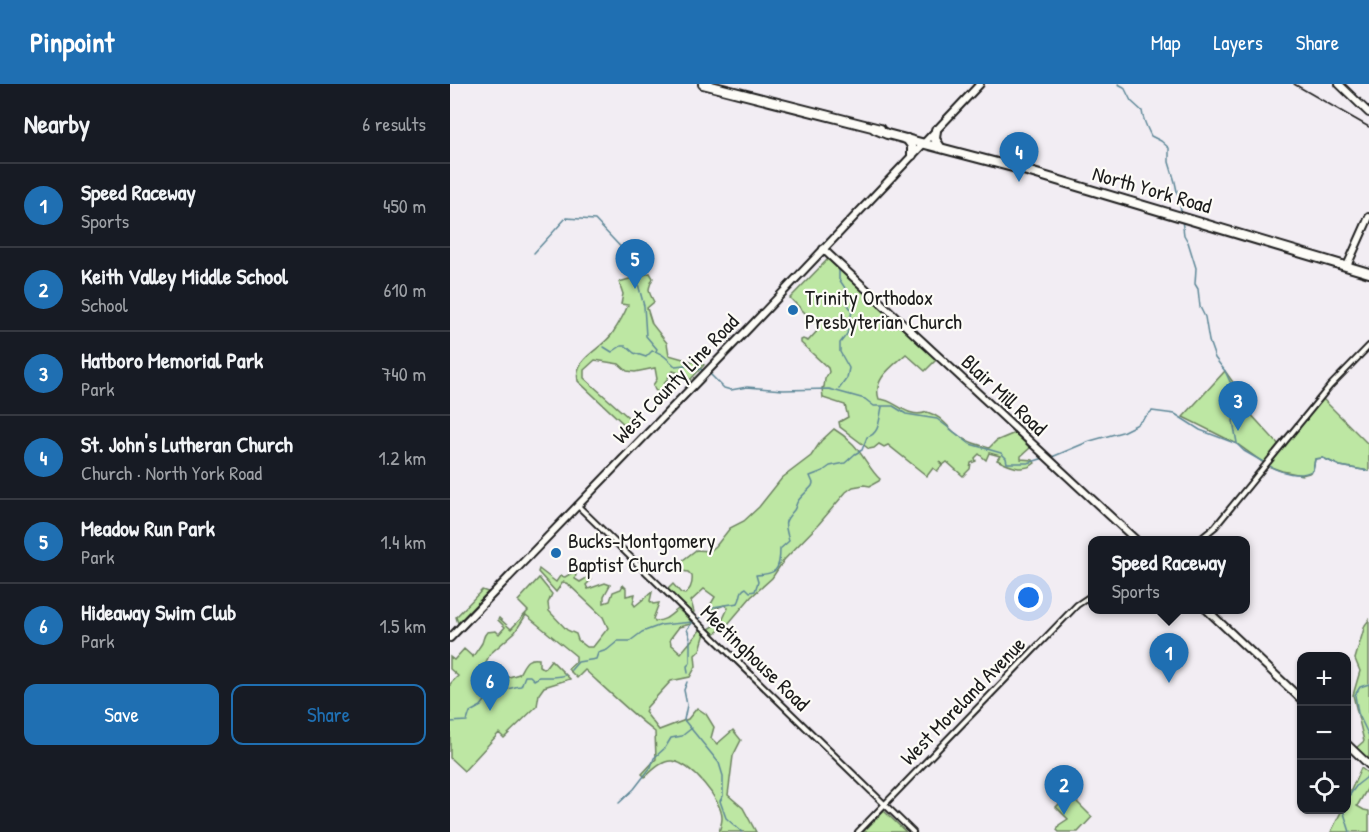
<!DOCTYPE html>
<html lang="en">
<head>
<meta charset="utf-8">
<style>
	body { margin:0; font-family:"Patrick Hand",sans-serif; background:#242831; color:#f1f3f6 }
	.controls { position:absolute; right:18px; bottom:18px; display:grid; overflow:hidden; border-radius:12px; box-shadow:0 2px 4px #0004 }
	.controls button { width:54px; height:54px; display:grid; place-items:center; padding:0; border:0; border-bottom:2px solid #363941; background:#171b24; color:#f1f3f6; font:30px sans-serif }
	.you { position:absolute; left:579px; top:514px; width:21px; height:21px; margin:-15px; border:4px solid #fff; border-radius:50%; background:#1a73e8; box-shadow:0 0 0 9px #1a73e833 }
	.badge { display:grid; place-items:center; width:39px; height:39px; border-radius:50%; background:#1f6fb2; color:#fff; font-size:20px; font-weight:700 }
	.pin { position:absolute; translate:-50% -50px; filter:drop-shadow(0 2px 3px #0008) }
	.pin::after { content:''; position:absolute; top:32px; width:21px; height:18px; background:inherit; clip-path:polygon(0 0,100% 0,50% 100%) }
	.popup { position:absolute; left:638px; top:452px; width:162px; height:78px; box-sizing:border-box; display:grid; place-content:center; border-radius:12px; background:#171b24; filter:drop-shadow(0 2px 4px #0005); font-size:20px; white-space:nowrap; color:#9ea1a6 }
	.popup b { font-size:22px; color:#f1f3f6 }
	.popup::after { content:''; position:absolute; left:50%; top:100%; margin-left:-12px; border:12px solid transparent; border-top-color:#171b24 }
	.list { margin:0; padding:0; list-style:none }
	h2 { display:flex; justify-content:space-between; align-items:center; height:78px; margin:0; padding:0 24px; font-size:26px }
	h2 small { font-size:20px; font-weight:400; color:#9ea1a6 }
	.list li { display:grid; grid-template-columns:39px 1fr auto; gap:18px; align-items:center; box-sizing:border-box; height:84px; padding:0 24px; border-top:2px solid #363941 }
	.list b { display:block; font-size:22px; white-space:nowrap }
	.list p { margin:0; font-size:20px; white-space:nowrap; color:#9ea1a6 }
	.list em { font-size:20px; font-style:normal; color:#9ea1a6 }
	.actions { display:flex; gap:12px; padding:18px 24px }
	.actions a { flex:1; padding:14px 0; border:2px solid #1f6fb2; border-radius:12px; text-align:center; font-size:21px; color:#1f6fb2 }
	.actions .main { background:#1f6fb2; color:#fff }
	.icon { flex:none; width:33px; height:33px; fill:none; stroke:currentColor; stroke-width:2; stroke-linecap:round; stroke-linejoin:round }
	.map { position:relative; flex:none; width:919px; height:748px; overflow:hidden }
	header { display:flex; align-items:center; gap:36px; box-sizing:border-box; height:84px; padding:0 30px; background:#1f6fb2; color:#fff }
	header strong { font-size:28px }
	nav { display:flex; gap:33px; margin-inline-start:auto; font-size:21px }
	main { display:flex }
	aside { flex:1; background:#171b24 }
	.map>svg:first-child { display:block }
	.green { fill:#bde7a3; stroke:#6c8260; stroke-width:1.5 }
	.lines { fill:none; stroke-linecap:round; stroke-linejoin:round }
	.stream { stroke:#5d8797; stroke-width:1.5 }
	.minor-casing { stroke:#1c1c1c; stroke-width:8 }
	.major-casing { stroke:#1c1c1c; stroke-width:10 }
	.highway-casing { stroke:#1c1c1c; stroke-width:12 }
	.minor { stroke:#fdfcf7; stroke-width:4 }
	.major { stroke:#fdfcf7; stroke-width:6 }
	.highway { stroke:#fdfcf7; stroke-width:8 }
	.rail { stroke:#1c1c1c; stroke-width:1.5 }
	.poi-dot { fill:#1f6fb2; stroke:#fdfcf7; stroke-width:2 }
	.labels { text-anchor:middle; stroke-width:4.5; stroke-linejoin:round; paint-order:stroke }
	.street-label { font-size:21px; fill:#1c1c1c; stroke:#fdfcf7 }
	.poi-label { font-size:21px; fill:#1c1c1c; stroke:#fdfcf7; text-anchor:start }
</style>
</head>
<body>
<header>
<strong>Pinpoint</strong>
<nav><a>Map</a><a>Layers</a><a>Share</a></nav>
</header>
<main>
<aside>
<h2>Nearby<small>6 results</small></h2>
<ul class="list">
<li><span class="badge">1</span><div><b>Speed Raceway</b><p>Sports</p></div><em>450 m</em></li>
<li><span class="badge">2</span><div><b>Keith Valley Middle School</b><p>School</p></div><em>610 m</em></li>
<li><span class="badge">3</span><div><b>Hatboro Memorial Park</b><p>Park</p></div><em>740 m</em></li>
<li><span class="badge">4</span><div><b>St. John's Lutheran Church</b><p>Church · North York Road</p></div><em>1.2 km</em></li>
<li><span class="badge">5</span><div><b>Meadow Run Park</b><p>Park</p></div><em>1.4 km</em></li>
<li><span class="badge">6</span><div><b>Hideaway Swim Club</b><p>Park</p></div><em>1.5 km</em></li>
</ul>
<div class="actions"><a class="main">Save</a><a>Share</a></div>
</aside>
<div class="map">
<svg width="919" height="748" viewBox="0 0 919 748">
	<rect width="100%" height="100%" fill="#f2edf3"/>
	<filter id="ink" filterUnits="userSpaceOnUse"><feTurbulence type="fractalNoise" baseFrequency=".0167" numOctaves="2"/><feDisplacementMap in="SourceGraphic" scale="12" xChannelSelector="R" yChannelSelector="G"/><feConvolveMatrix kernelMatrix="1 2 1 2 8 2 1 2 1" color-interpolation-filters="sRGB"/></filter>
	<g filter="url(#ink)">
		<!-- green -->
		<g class="green">
			<path d="M378 175 487 275 475 287 456 270C443 282 422 295 429 315 446 315 457 336 477 328 490 332 494 339 504 348 514 357 527 360 539 364L546 357 565 349 580 364 571 372V375L583 376 585 379C573 389 559 382 547 376L550 372 539 369 536 376 529 370 525 374 526 377 521 379 520 385 513 392 497 378 493 381 489 377 492 382 487 387 483 384 477 392 438 361 434 363 429 360 424 364 419 365 390 343 389 338 398 333 395 321 373 314 372 304 374 303 375 295 379 288 378 284 351 259V256L353 255 358 257 369 245 368 242 340 214Z"/>
			<path d="M200 189 203 194C198 206 197 205 204 218L197 224 202 240 217 259 219 271 254 281 240 296 234 291 223 287 213 301 217 311 214 313 205 306 203 301 207 295 205 284 185 288 177 287 169 280 145 276 134 286V294L187 341 183 344 176 342 128 297C123 274 151 266 162 250 168 241 174 231 178 221L171 220 173 210 169 198Z"/>
			<polygon points="775,287 790,308 797,326 832,364 873,315 919,361 919,387 890,382 873,374 865,375 863,386 859,389 852,391 832,387 818,382 787,360 733,333"/>
			<path d="M384 345C389 348 399 356 403 360 412 369 422 389 430 395L429 397 420 402 414 401 403 403 396 408 368 441 334 476 322 494 301 513 278 540 264 550 259 545 272 537 278 524 274 521 258 528V525L265 513 254 505 241 517 244 528 241 529 217 506 223 500 231 509 235 510C241 505 243 500 242 492L238 488 232 487 230 483 233 476 246 466 260 467 266 462 280 444 294 437 309 423 332 394 361 372 371 357Z"/>
			<path d="M89 485 106 498 110 492 115 493 127 486 125 495 130 498 138 493 141 496 136 501 138 505 155 499 160 501 154 512V519L160 517 163 508 171 505 173 501 176 504V512L185 510 183 519 185 522 202 508 200 517 203 520 209 519 203 535 205 537C216 537 220 531 228 525L240 536 241 540 229 543 220 555 221 560 231 569 251 545 255 549 250 566 245 571 246 582 240 593 221 597 197 623 195 628 209 646 238 635 247 624 256 630 264 643 261 654 267 660 283 646 291 656 283 672 278 711 293 724 306 748H269C270 744 272 739 272 734 272 716 241 679 222 677 212 676 202 687 195 693L192 690 206 675 205 648C180 628 158 607 135 586L127 594 118 585 126 578V572L76 531 65 548 40 570 36 578V582L49 596 69 590C75 580 76 573 89 575V582L94 585 101 576 120 595 94 603 89 610 87 622 54 654 49 649 14 687 0 674V600L8 592 0 585V573L4 576 14 565 23 573C26 567 29 564 32 559 34 554 33 552 37 548L46 547 49 550 55 543 48 536 49 534 61 545 78 527 68 517 89 494 102 510 98 519 99 527 117 546 126 550 128 556 137 563H143L158 544 153 533 118 500 113 498 106 508 88 488Z"/>
			<polygon points="32,506 38,508 8,539 6,533"/>
			<polygon points="919,536 919,678 905,665 914,657 903,611 910,587 905,575 915,541"/>
			<polygon points="911,684 919,690 919,702 907,722 914,726 919,727 919,748 881,748 892,726 896,726 897,715"/>
			<polygon points="619,710 642,733 628,748 609,748 607,746 609,741 618,735 606,723"/>
			<polygon points="434,727 456,748 413,748"/>
		</g>
		<g class="lines">
			<!-- stream -->
			<g class="stream">
				<path d="M668 0 674 3 681 17 692 27C693 36 697 44 701 52L711 57 719 64V78L725 98 732 131"/>
				<polyline points="732,136 734,151 738,158 746,184 745,200 748,205 750,223 755,233 759,257 765,274 775,287 782,302 786,324 783,337 787,359"/>
				<polyline points="84,169 116,134 145,136 181,174 194,222 196,252 207,265 206,267"/>
				<polyline points="389,184 389,195 395,204 397,219 402,227 397,250 390,259 390,268 399,284 397,294 389,305"/>
				<path d="M154 263 162 268 171 262H176L184 269 196 273 202 267C211 267 218 276 225 282L234 281 253 286"/>
				<polyline points="259,289 274,304 281,306 297,303 333,306 379,305 415,315 424,322 443,322 456,330 487,335 520,360 551,369 556,374 557,379 578,379 594,374"/>
				<polyline points="602,373 640,357 672,348 686,341 702,327 725,330 750,346 787,360 794,367 815,379"/>
				<path d="M818 381C830 389 851 394 863 386L865 375 873 374 890 382 919 387"/>
				<path d="M248 535 263 523 288 519C292 513 289 507 296 504L300 508 305 507 308 498 306 491C325 490 330 488 330 465L339 457C335 439 332 440 344 426 346 423 346 419 348 417 352 411 358 407 362 402L363 399 360 392 373 387 380 382 395 379 405 370 412 366 417 353C430 350 429 335 432 323"/>
				<polyline points="240,554 237,545 242,539"/>
				<polyline points="121,586 128,578 146,575 148,569 157,566 168,557 180,557 192,548 211,541 243,538"/>
				<polyline points="238,589 237,582 240,579 240,556"/>
				<polyline points="237,598 234,606 237,621 234,636 269,679 273,692 273,712 270,717 276,734 292,748"/>
				<polyline points="919,600 910,603 905,611 908,629 919,652"/>
				<path d="M0 638 17 637 20 628 31 622 37 614H45L47 610H51L52 606C59 606 64 602 71 602L75 592H80L84 596 89 593C98 593 106 594 115 591"/>
				<polyline points="896,716 907,701 916,694 919,689"/>
				<polyline points="169,719 184,705 201,683 204,674 215,664 221,654 232,652 242,644"/>
				<polyline points="893,726 900,748"/>
			</g>
			<defs>
				<g id="minor">
					<polyline points="127,421 463,748"/>
					<polyline points="749,456 765,443 880,302 919,262"/>
					<polyline points="408,748 627,521 642,511"/>
				</g>
				<g id="major">
					<polyline points="889,0 919,29"/>
					<polyline points="373,165 686,456"/>
					<polyline points="897,182 919,133"/>
					<polyline points="757,526 852,616"/>
					<polyline points="0,554 299,244 530,0"/>
					<polyline points="896,659 919,681"/>
				</g>
				<g id="highway">
					<polyline points="253,0 430,45"/>
					<polyline points="425,45 437,50 570,85 919,189"/>
					<polyline points="486,46 485,55 490,63"/>
					<polyline points="457,55 462,62 462,71"/>
				</g>
			</defs>
			<!-- minor casing -->
			<use href="#minor" class="minor-casing"/>
			<!-- major casing -->
			<use href="#major" class="major-casing"/>
			<!-- highway casing -->
			<use href="#highway" class="highway-casing"/>
			<!-- minor -->
			<use href="#minor" class="minor"/>
			<!-- major -->
			<use href="#major" class="major"/>
			<!-- highway -->
			<use href="#highway" class="highway"/>
			<!-- rail -->
			<polyline class="rail" points="844,0 919,43"/>
		</g>
	</g>
	<!-- markers -->
	<g class="poi-dot">
		<circle cx="343" cy="226" r="6"/>
		<circle cx="106" cy="469" r="6"/>
	</g>
	<g class="labels">
		<!-- street labels -->
		<g class="street-label">
			<text transform="translate(702 106) rotate(16)" y="7">North York Road</text>
			<text transform="translate(226 295) rotate(-46)" y="7">West County Line Road</text>
			<text transform="translate(554 311) rotate(43)" y="7">Blair Mill Road</text>
			<text transform="translate(305 574) rotate(44)" y="7">Meetinghouse Road</text>
			<text transform="translate(513 617) rotate(-46)" y="7">West Moreland Avenue</text>
		</g>
		<!-- poi labels -->
		<g class="poi-label">
			<text x="355" y="221">Trinity Orthodox<tspan x="355" dy="24">Presbyterian Church</tspan></text>
			<text x="118" y="464">Bucks-Montgomery<tspan x="118" dy="24">Baptist Church</tspan></text>
		</g>
	</g>
</svg>
<div class="controls">
<button>+</button>
<button>−</button>
<button><svg class="icon" aria-label="locate" viewBox="0 0 24 24"><circle cx="12" cy="12" r="6"/><path d="M12 2v4M12 18v4M2 12h4M18 12h4"/></svg></button>
</div>
<div class="you"></div>
<div class="pin badge" style="left:719px;top:599px">1</div>
<div class="popup"><b>Speed Raceway</b>Sports</div>
<div class="pin badge" style="left:614px;top:731px">2</div>
<div class="pin badge" style="left:788px;top:347px">3</div>
<div class="pin badge" style="left:569px;top:98px">4</div>
<div class="pin badge" style="left:185px;top:205px">5</div>
<div class="pin badge" style="left:40px;top:627px">6</div>
</div>
</main>
</body>
</html>
